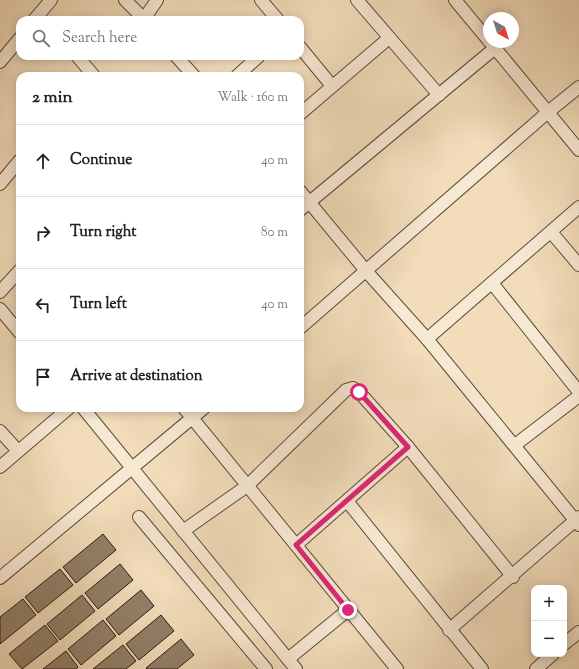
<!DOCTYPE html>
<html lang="en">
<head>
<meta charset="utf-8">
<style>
	body { margin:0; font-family:"Sorts Mill Goudy",serif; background:#f2f2f2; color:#222 }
	.controls { position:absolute; right:12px; bottom:12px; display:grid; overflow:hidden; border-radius:8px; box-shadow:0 2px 10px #0003 }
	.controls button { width:36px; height:36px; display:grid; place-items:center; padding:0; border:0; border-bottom:1px solid #e0e0e0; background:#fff; color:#222; font:20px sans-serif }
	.compass { position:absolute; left:483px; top:12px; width:36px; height:36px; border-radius:50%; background:#fff; box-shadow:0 2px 10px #0003; rotate:141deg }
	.stop { position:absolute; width:12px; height:12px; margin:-9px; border:3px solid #db2777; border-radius:50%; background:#fff }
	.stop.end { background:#db2777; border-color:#fff; box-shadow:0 1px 4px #0008 }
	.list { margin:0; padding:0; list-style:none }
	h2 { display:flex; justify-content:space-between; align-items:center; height:52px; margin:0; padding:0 16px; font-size:17px }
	h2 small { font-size:13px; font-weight:400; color:#767676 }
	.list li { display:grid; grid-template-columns:26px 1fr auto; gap:12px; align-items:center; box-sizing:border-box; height:72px; padding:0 16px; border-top:1px solid #e0e0e0 }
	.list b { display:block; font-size:15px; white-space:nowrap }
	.list em { font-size:13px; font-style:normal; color:#767676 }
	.icon { flex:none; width:22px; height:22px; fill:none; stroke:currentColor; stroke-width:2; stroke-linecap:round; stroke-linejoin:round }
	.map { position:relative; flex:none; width:579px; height:669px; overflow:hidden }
	.search { position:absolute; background:#fff; box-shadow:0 2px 10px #0003; left:16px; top:16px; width:288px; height:44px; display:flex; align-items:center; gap:10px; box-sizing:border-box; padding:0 14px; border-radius:12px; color:#767676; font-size:15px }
	.panel { position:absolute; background:#fff; box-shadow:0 2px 10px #0003; left:16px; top:72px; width:288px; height:340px; border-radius:12px }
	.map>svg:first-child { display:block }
	.building { fill:#928069; stroke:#291c11 }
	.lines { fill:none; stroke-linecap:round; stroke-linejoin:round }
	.minor-casing { stroke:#5b4c3b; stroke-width:14 }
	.minor { stroke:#f7e8d2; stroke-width:12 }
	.route { stroke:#db2777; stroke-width:5 }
</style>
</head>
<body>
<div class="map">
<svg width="579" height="669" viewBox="0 0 579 669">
	<rect width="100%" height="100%" fill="#f2dcba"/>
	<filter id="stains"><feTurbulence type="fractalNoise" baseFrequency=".005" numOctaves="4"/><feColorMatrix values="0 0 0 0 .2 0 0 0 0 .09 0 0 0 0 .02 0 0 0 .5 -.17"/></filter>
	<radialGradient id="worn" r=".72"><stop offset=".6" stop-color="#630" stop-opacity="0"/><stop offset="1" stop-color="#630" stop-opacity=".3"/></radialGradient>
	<!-- building -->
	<g class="building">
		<polygon points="103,534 116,550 76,583 63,567"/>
		<polygon points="120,564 133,580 98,609 85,593"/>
		<polygon points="60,569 73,585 38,613 25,597"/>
		<polygon points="141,590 154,606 119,635 106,619"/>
		<polygon points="82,595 95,611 60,640 47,624"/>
		<polygon points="23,599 36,615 0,644 0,617"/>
		<polygon points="161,615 174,631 139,660 126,644"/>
		<polygon points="103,620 116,636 81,665 68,649"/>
		<polygon points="45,625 58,641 22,669 9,654"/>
		<polygon points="181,639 194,655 177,669 147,669 146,668"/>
		<polygon points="123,645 136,661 126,669 93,669"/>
		<polygon points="66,651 78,667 76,669 43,669"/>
	</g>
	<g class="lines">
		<defs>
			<g id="minor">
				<polyline points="125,0 145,20"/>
				<polyline points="261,0 278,20"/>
				<polyline points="357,0 439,95"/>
				<polyline points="455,0 489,41"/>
				<polyline points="144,19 157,0"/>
				<polyline points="34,20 51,0"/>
				<polyline points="490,42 579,150"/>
				<polyline points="300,47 332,86"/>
				<polyline points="77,56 94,76"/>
				<polyline points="176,56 194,76"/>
				<polyline points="0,62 20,38"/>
				<polyline points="237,76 259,56"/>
				<polyline points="300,114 389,38"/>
				<polyline points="0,184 20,160"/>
				<polyline points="300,191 367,272 427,339 579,525"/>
				<polyline points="300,210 495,48"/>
				<polyline points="551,232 579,265"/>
				<polyline points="492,283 579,392"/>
				<polyline points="0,292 20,270"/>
				<polyline points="0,309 20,333"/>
				<polyline points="300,328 548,112 579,87"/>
				<polyline points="427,339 579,207"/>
				<polyline points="83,408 296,669"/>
				<polyline points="184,408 397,669"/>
				<polyline points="0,431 18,451"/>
				<polyline points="515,445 579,396"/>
				<polyline points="0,467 69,408"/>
				<polyline points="347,501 482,669"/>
				<polyline points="139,517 266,669"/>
				<polyline points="183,531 247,486 346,390 353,388 359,392 408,447 513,577"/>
				<polyline points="296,545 408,447"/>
				<polyline points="0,578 204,408"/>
				<polyline points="449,630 579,517"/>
				<polyline points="564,644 579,632"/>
				<polyline points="288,659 348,610"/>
				<polyline points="536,669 553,654"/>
			</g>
		</defs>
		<!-- minor casing -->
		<use href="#minor" class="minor-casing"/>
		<!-- minor -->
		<use href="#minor" class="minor"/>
	</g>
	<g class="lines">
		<!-- route -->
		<polyline class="route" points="348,610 296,545 408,447 359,392"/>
	</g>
	<rect width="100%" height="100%" filter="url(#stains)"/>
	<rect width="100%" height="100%" fill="url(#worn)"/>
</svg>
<div class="controls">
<button>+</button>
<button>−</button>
</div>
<svg class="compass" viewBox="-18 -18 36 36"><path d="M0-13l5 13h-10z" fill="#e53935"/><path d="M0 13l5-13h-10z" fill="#767676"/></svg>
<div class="stop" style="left:359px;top:392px"></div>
<div class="stop end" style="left:348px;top:610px"></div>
<div class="search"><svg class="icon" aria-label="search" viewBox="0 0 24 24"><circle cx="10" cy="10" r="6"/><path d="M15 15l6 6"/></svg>Search here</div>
<section class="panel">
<h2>2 min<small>Walk · 160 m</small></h2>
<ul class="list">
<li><svg class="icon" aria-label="ahead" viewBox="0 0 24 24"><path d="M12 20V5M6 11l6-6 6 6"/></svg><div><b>Continue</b></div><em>40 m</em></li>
<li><svg class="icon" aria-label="right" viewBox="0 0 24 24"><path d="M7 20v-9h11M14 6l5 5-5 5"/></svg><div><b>Turn right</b></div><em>80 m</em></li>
<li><svg class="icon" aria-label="left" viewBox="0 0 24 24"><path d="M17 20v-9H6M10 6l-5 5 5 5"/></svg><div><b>Turn left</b></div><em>40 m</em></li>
<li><svg class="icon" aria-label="arrive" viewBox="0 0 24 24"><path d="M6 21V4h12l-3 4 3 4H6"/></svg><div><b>Arrive at destination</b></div></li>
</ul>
</section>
</div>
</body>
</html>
